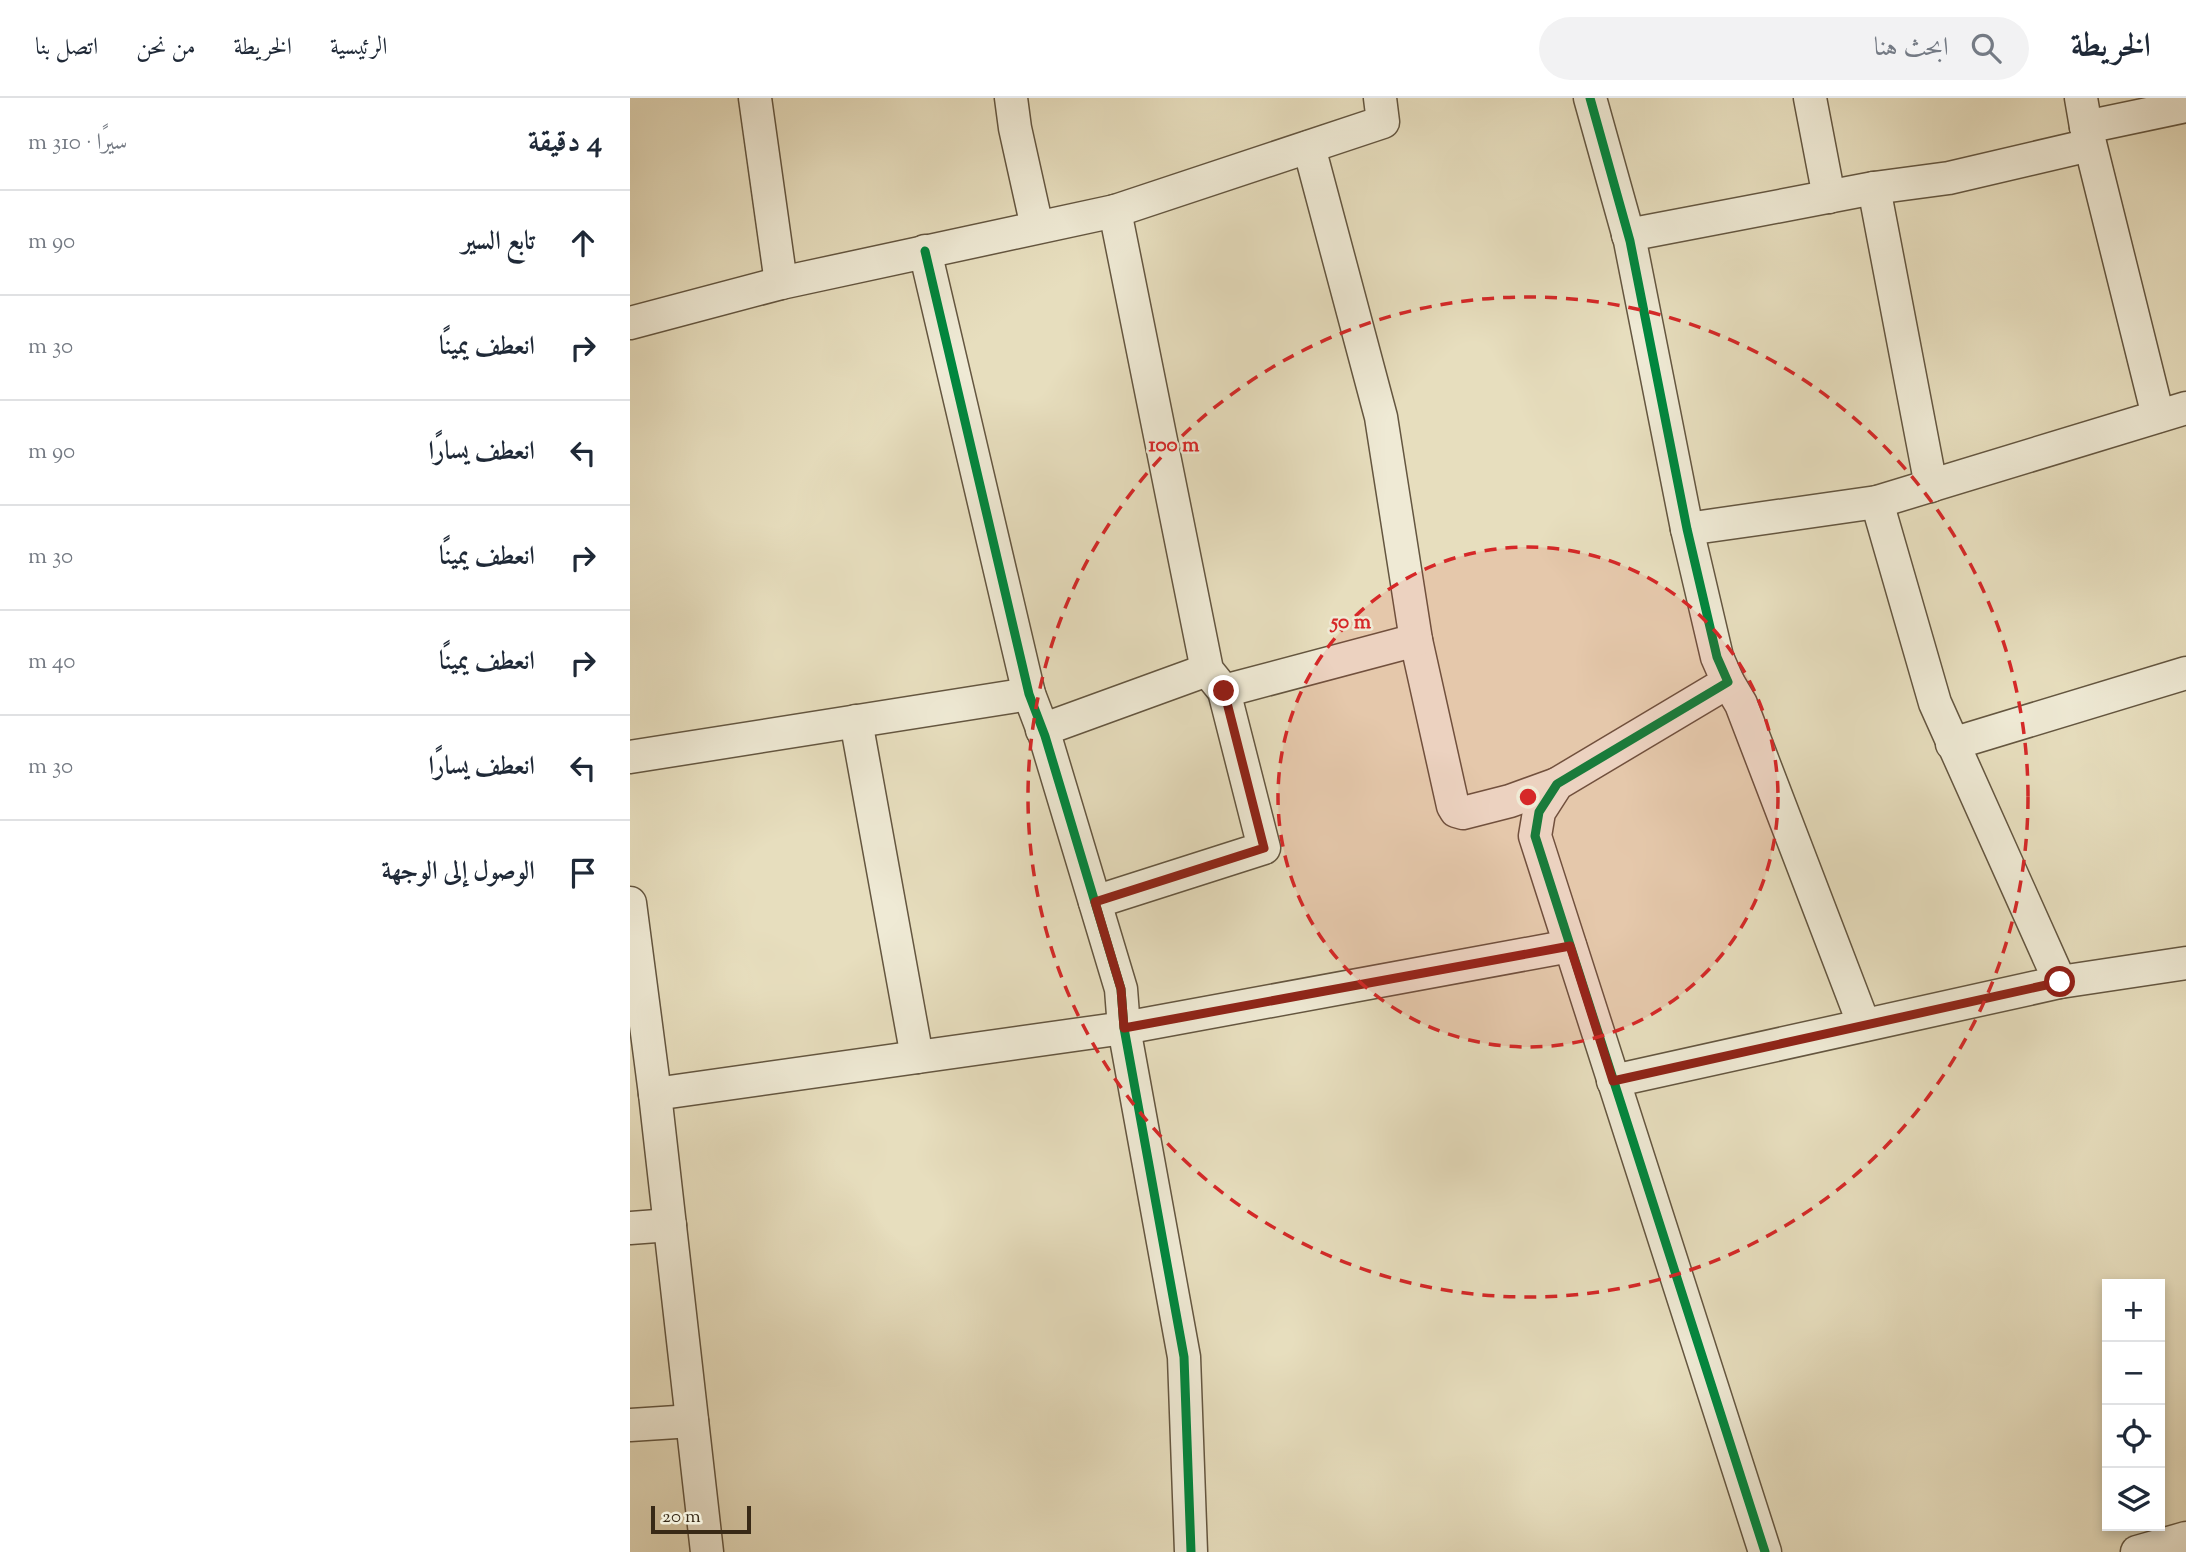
<!DOCTYPE html>
<html lang="ar">
<head>
<meta charset="utf-8">
<style>
	body { margin:0; font-family:"Sorts Mill Goudy",Amiri,serif; background:#f2f2f3; color:#1f2937; direction:rtl }
	.controls { position:absolute; right:21px; bottom:21px; display:grid; overflow:hidden; border-radius:0px; box-shadow:0 4px 10px #0003 }
	.controls button { width:63px; height:63px; display:grid; place-items:center; padding:0; border:0; border-bottom:2px solid #e0e1e3; background:#fff; color:#1f2937; font:35px sans-serif }
	.scale { position:absolute; left:21px; bottom:18px; width:100px; box-sizing:border-box; padding-left:7px; border:4px solid #382916; border-top:0; font-size:19px; line-height:24px; white-space:nowrap; color:#382916; -webkit-text-stroke:5px #efead5; paint-order:stroke }
	.stop { position:absolute; width:21px; height:21px; margin:-16px; border:5px solid #8f2418; border-radius:50%; background:#fff }
	.stop.end { background:#8f2418; border-color:#fff; box-shadow:0 2px 7px #0008 }
	.list { margin:0; padding:0; list-style:none }
	h2 { display:flex; justify-content:space-between; align-items:center; height:91px; margin:0; padding:0 28px; font-size:30px }
	h2 small { font-size:23px; font-weight:400; color:#747a83 }
	.list li { display:grid; grid-template-columns:46px 1fr auto; gap:21px; align-items:center; box-sizing:border-box; height:105px; padding:0 28px; border-top:2px solid #e0e1e3 }
	.list b { display:block; font-size:26px; white-space:nowrap }
	.list em { font-size:23px; font-style:normal; color:#747a83 }
	.icon { flex:none; width:38px; height:38px; fill:none; stroke:currentColor; stroke-width:2; stroke-linecap:round; stroke-linejoin:round }
	.map { position:relative; flex:none; width:1556px; height:1454px; overflow:hidden; direction:ltr }
	header { display:flex; align-items:center; gap:42px; box-sizing:border-box; height:98px; padding:0 35px; background:#fff; border-bottom:2px solid #e0e1e3 }
	header strong { font-size:33px }
	nav { display:flex; gap:38px; margin-inline-start:auto; font-size:24px }
	.search { width:490px; height:63px; background:#f2f2f3; display:flex; align-items:center; gap:18px; box-sizing:border-box; padding:0 24px; border-radius:38px; color:#747a83; font-size:26px }
	main { display:flex }
	aside { flex:1; background:#fff }
	.map>svg:first-child { display:block }
	.lines { fill:none; stroke-linecap:round; stroke-linejoin:round }
	.minor-casing { stroke:#645640; stroke-width:35 }
	.minor { stroke:#efead5; stroke-width:32 }
	.cycleway-casing { stroke:#efead5; stroke-width:13 }
	.cycleway { stroke:#00873e; stroke-width:9 }
	.route { stroke:#8f2418; stroke-width:9 }
	.ring { fill:none; stroke:#d62828; stroke-width:3.5; stroke-dasharray:12 9 }
	.centre { fill:#d62828; stroke:#efead5; stroke-width:3.5 }
	.ring-label { font-size:21px; text-anchor:middle; font-weight:bold; fill:#d62828; stroke:#efead5; stroke-width:5; stroke-linejoin:round; paint-order:stroke }
</style>
</head>
<body>
<header>
<strong>الخريطة</strong>
<div class="search"><svg class="icon" aria-label="search" viewBox="0 0 24 24"><circle cx="10" cy="10" r="6"/><path d="M15 15l6 6"/></svg>ابحث هنا</div>
<nav><a>الرئيسية</a><a>الخريطة</a><a>من نحن</a><a>اتصل بنا</a></nav>
</header>
<main>
<div class="map">
<svg width="1556" height="1454" viewBox="0 0 1556 1454">
	<rect width="100%" height="100%" fill="#e7debe"/>
	<filter id="stains"><feTurbulence type="fractalNoise" baseFrequency=".00286" numOctaves="4"/><feColorMatrix values="0 0 0 0 .2 0 0 0 0 .09 0 0 0 0 .02 0 0 0 .5 -.17"/></filter>
	<radialGradient id="worn" r=".72"><stop offset=".6" stop-color="#630" stop-opacity="0"/><stop offset="1" stop-color="#630" stop-opacity=".3"/></radialGradient>
	<g class="lines">
		<defs>
			<g id="minor">
				<polyline points="125,0 151,185"/>
				<polyline points="381,0 385,30 407,129"/>
				<polyline points="960,0 1000,143 1057,431 1087,559 1098,584 927,686 909,714 905,738 1135,1454"/>
				<polyline points="1180,0 1199,99"/>
				<polyline points="1451,0 1456,29 1528,318"/>
				<polyline points="1456,29 1556,8"/>
				<polyline points="679,49 751,319 786,542 823,708 826,713 833,715 880,703 927,686"/>
				<polyline points="1244,90 1301,388"/>
				<polyline points="998,137 1244,90 1319,80 1460,47"/>
				<polyline points="295,153 399,596 415,638 491,891 494,930 554,1259 561,1454"/>
				<polyline points="0,225 151,185 485,113 753,24 750,0"/>
				<polyline points="1247,404 1305,605 1430,884"/>
				<polyline points="1057,431 1247,404 1556,310"/>
				<polyline points="1098,584 1111,606 1234,927"/>
				<polyline points="594,593 786,542"/>
				<polyline points="226,623 287,959"/>
				<polyline points="412,632 577,572"/>
				<polyline points="1322,646 1556,575"/>
				<polyline points="0,659 399,596"/>
				<polyline points="465,804 634,750 594,593 577,572 485,113"/>
				<polyline points="0,805 25,996 77,1454"/>
				<polyline points="983,983 1430,884 1556,865"/>
				<polyline points="25,996 494,930 940,848"/>
				<polyline points="0,1130 40,1127"/>
				<polyline points="0,1327 62,1323"/>
				<polyline points="1507,1454 1556,1440"/>
			</g>
		</defs>
		<!-- minor casing -->
		<use href="#minor" class="minor-casing"/>
		<!-- minor -->
		<use href="#minor" class="minor"/>
		<defs>
			<g id="cycleway">
				<polyline points="960,0 1000,143 1057,431 1087,559 1098,584 927,686 909,714 905,738 1135,1454"/>
				<polyline points="295,153 399,596 415,638 491,891 494,930 554,1259 561,1454"/>
			</g>
		</defs>
		<!-- cycleway casing -->
		<use href="#cycleway" class="cycleway-casing"/>
		<!-- cycleway -->
		<use href="#cycleway" class="cycleway"/>
	</g>
	<g class="lines">
		<!-- route -->
		<polyline class="route" points="594,593 634,750 465,804 491,891 494,930 940,848 983,983 1430,884"/>
	</g>
	<!-- distance rings -->
	<circle cx="898" cy="699" r="250" fill="#d62828" fill-opacity=".12"/>
	<g class="ring">
		<circle cx="898" cy="699" r="250"/>
		<circle cx="898" cy="699" r="500"/>
	</g>
	<circle cx="898" cy="699" r="10" class="centre"/>
	<g class="ring-label">
		<text x="544" y="353">100 m</text>
		<text x="721" y="530">50 m</text>
	</g>
	<rect width="100%" height="100%" filter="url(#stains)"/>
	<rect width="100%" height="100%" fill="url(#worn)"/>
</svg>
<div class="controls">
<button>+</button>
<button>−</button>
<button><svg class="icon" aria-label="locate" viewBox="0 0 24 24"><circle cx="12" cy="12" r="6"/><path d="M12 2v4M12 18v4M2 12h4M18 12h4"/></svg></button>
<button><svg class="icon" aria-label="layers" viewBox="0 0 24 24"><path d="M12 4l9 5-9 5-9-5zM3 14l9 5 9-5"/></svg></button>
</div>
<div class="scale">20 m</div>
<div class="stop" style="left:1430px;top:884px"></div>
<div class="stop end" style="left:594px;top:593px"></div>
</div>
<aside>
<h2>4 دقيقة<small>سيرًا · 310 m</small></h2>
<ul class="list">
<li><svg class="icon" aria-label="ahead" viewBox="0 0 24 24"><path d="M12 20V5M6 11l6-6 6 6"/></svg><div><b>تابع السير</b></div><em>90 m</em></li>
<li><svg class="icon" aria-label="right" viewBox="0 0 24 24"><path d="M7 20v-9h11M14 6l5 5-5 5"/></svg><div><b>انعطف يمينًا</b></div><em>30 m</em></li>
<li><svg class="icon" aria-label="left" viewBox="0 0 24 24"><path d="M17 20v-9H6M10 6l-5 5 5 5"/></svg><div><b>انعطف يسارًا</b></div><em>90 m</em></li>
<li><svg class="icon" aria-label="right" viewBox="0 0 24 24"><path d="M7 20v-9h11M14 6l5 5-5 5"/></svg><div><b>انعطف يمينًا</b></div><em>30 m</em></li>
<li><svg class="icon" aria-label="right" viewBox="0 0 24 24"><path d="M7 20v-9h11M14 6l5 5-5 5"/></svg><div><b>انعطف يمينًا</b></div><em>40 m</em></li>
<li><svg class="icon" aria-label="left" viewBox="0 0 24 24"><path d="M17 20v-9H6M10 6l-5 5 5 5"/></svg><div><b>انعطف يسارًا</b></div><em>30 m</em></li>
<li><svg class="icon" aria-label="arrive" viewBox="0 0 24 24"><path d="M6 21V4h12l-3 4 3 4H6"/></svg><div><b>الوصول إلى الوجهة</b></div></li>
</ul>
</aside>
</main>
</body>
</html>
